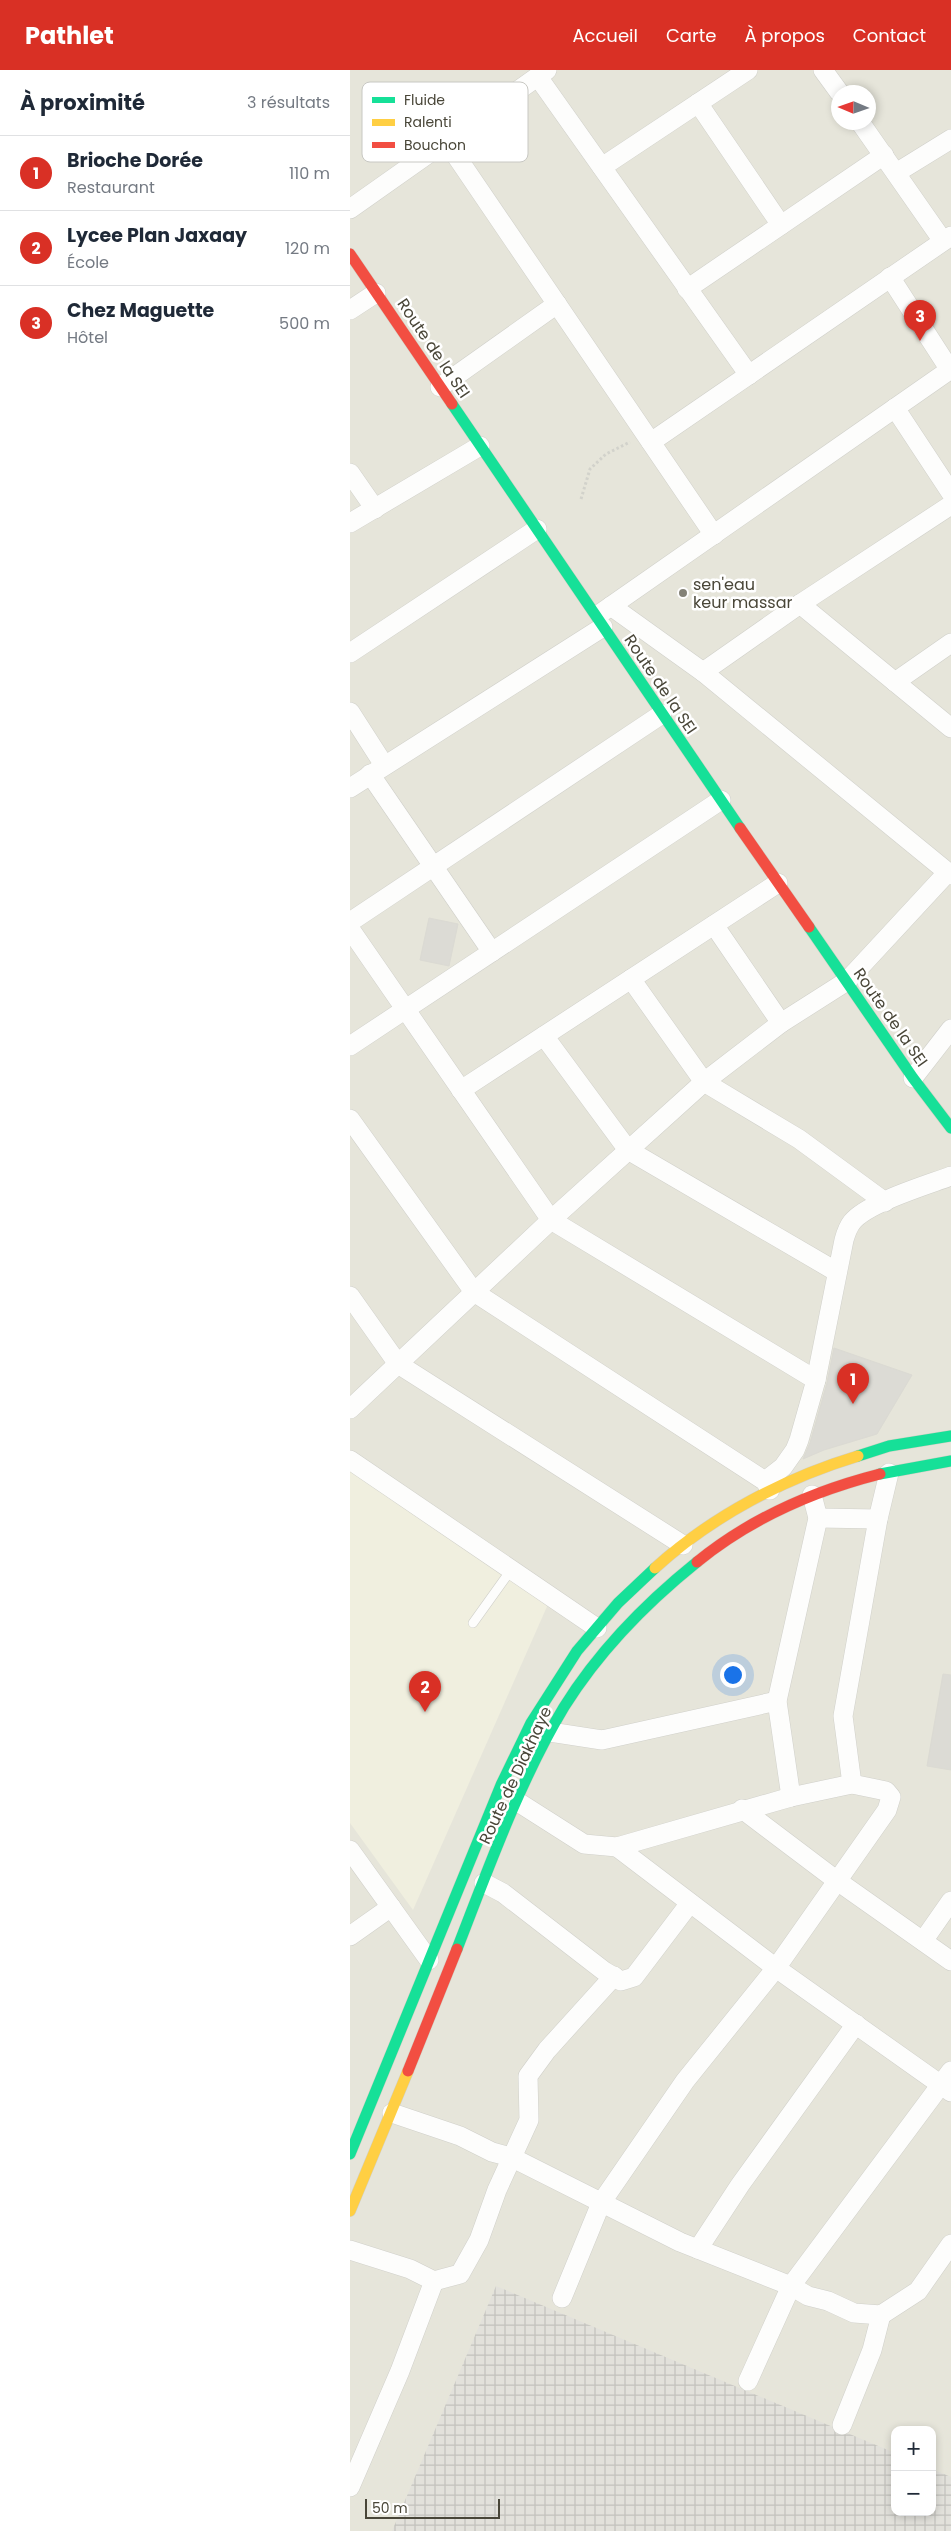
<!DOCTYPE html>
<html lang="fr">
<head>
<meta charset="utf-8">
<style>
	body { margin:0; font-family:Poppins,sans-serif; background:#f2f2f3; color:#1f2937 }
	.controls { position:absolute; right:15px; bottom:15px; display:grid; overflow:hidden; border-radius:10px; box-shadow:0 2px 8px #0003 }
	.controls button { width:45px; height:45px; display:grid; place-items:center; padding:0; border:0; border-bottom:1px solid #e0e1e3; background:#fff; color:#1f2937; font:25px sans-serif }
	.compass { position:absolute; left:481px; top:15px; width:45px; height:45px; border-radius:50%; background:#fff; box-shadow:0 2px 8px #0003; rotate:272deg }
	.scale { position:absolute; left:15px; bottom:12px; width:135px; box-sizing:border-box; padding-left:5px; border:2px solid #494638; border-top:0; font-size:14px; line-height:18px; white-space:nowrap; color:#494638; -webkit-text-stroke:4px #fff; paint-order:stroke }
	.you { position:absolute; left:382px; top:1604px; width:18px; height:18px; margin:-12px; border:4px solid #fff; border-radius:50%; background:#1a73e8; box-shadow:0 0 0 8px #1a73e833 }
	.badge { display:grid; place-items:center; width:32px; height:32px; border-radius:50%; background:#d93025; color:#fff; font-size:16px; font-weight:700 }
	.pin { position:absolute; translate:-50% -41px; filter:drop-shadow(0 1px 2px #0008) }
	.pin::after { content:''; position:absolute; top:26px; width:18px; height:15px; background:inherit; clip-path:polygon(0 0,100% 0,50% 100%) }
	.list { margin:0; padding:0; list-style:none }
	h2 { display:flex; justify-content:space-between; align-items:center; height:65px; margin:0; padding:0 20px; font-size:21px }
	h2 small { font-size:16px; font-weight:400; color:#747a83 }
	.list li { display:grid; grid-template-columns:32px 1fr auto; gap:15px; align-items:center; box-sizing:border-box; height:75px; padding:0 20px; border-top:1px solid #e0e1e3 }
	.list b { display:block; font-size:19px; white-space:nowrap }
	.list p { margin:0; font-size:16px; white-space:nowrap; color:#747a83 }
	.list em { font-size:16px; font-style:normal; color:#747a83 }
	.map { position:relative; flex:none; width:601px; height:2461px; overflow:hidden }
	header { display:flex; align-items:center; gap:30px; box-sizing:border-box; height:70px; padding:0 25px; background:#d93025; color:#fff }
	header strong { font-size:24px }
	nav { display:flex; gap:28px; margin-inline-start:auto; font-size:18px }
	main { display:flex }
	aside { flex:1; background:#fff }
	.map>svg:first-child { display:block }
	.residential { fill:#e6e5da; fill-rule:evenodd }
	.industrial { fill:url(#industrial-grid) }
	.education { fill:#f0efdf }
	.building { fill:#dcdbd5; stroke:#dbdad3 }
	.lines { fill:none; stroke-linecap:round; stroke-linejoin:round }
	.lane-casing { stroke:#d0d0ca; stroke-width:10 }
	.street-casing { stroke:#d0d0ca; stroke-width:20 }
	.fast-casing { stroke:#d2d0c4; stroke-width:12 }
	.slow-casing { stroke:#d2d0c4; stroke-width:12 }
	.jam-casing { stroke:#d2d0c4; stroke-width:12 }
	.path { stroke:#d2d2cb; stroke-width:3; stroke-dasharray:2.5 2.5; stroke-linecap:butt }
	.lane { stroke:#fdfdfc; stroke-width:9 }
	.street { stroke:#fdfdfc; stroke-width:19 }
	.fast { stroke:#16e098; stroke-width:11 }
	.slow { stroke:#ffcf43; stroke-width:11 }
	.jam { stroke:#f24e42; stroke-width:11 }
	.poi-dot { fill:#848277; stroke:#fff; stroke-width:2 }
	.labels { text-anchor:middle; stroke-width:5; stroke-linejoin:round; paint-order:stroke }
	.street-label { font-size:16px; fill:#494638; stroke:#fff }
	.poi-label { font-size:16px; fill:#494638; stroke:#fff; text-anchor:start }
	.key { fill:#fff; stroke:#c8c8c3; stroke-width:1 }
	.key-label { font-size:14px; fill:#494638 }
</style>
</head>
<body>
<header>
<strong>Pathlet</strong>
<nav><a>Accueil</a><a>Carte</a><a>À propos</a><a>Contact</a></nav>
</header>
<main>
<aside>
<h2>À proximité<small>3 résultats</small></h2>
<ul class="list">
<li><span class="badge">1</span><div><b>Brioche Dorée</b><p>Restaurant</p></div><em>110 m</em></li>
<li><span class="badge">2</span><div><b>Lycee Plan Jaxaay</b><p>École</p></div><em>120 m</em></li>
<li><span class="badge">3</span><div><b>Chez Maguette</b><p>Hôtel</p></div><em>500 m</em></li>
</ul>
</aside>
<div class="map">
<svg width="601" height="2461" viewBox="0 0 601 2461">
	<defs>
		<pattern id="industrial-grid" width="8" height="8" patternUnits="userSpaceOnUse" patternTransform="scale(1.25)"><rect width="8" height="8" fill="#e2e1db"/><path d="M0 4h8M4 0v8" fill="none" stroke="#c3c2bd"/></pattern>
	</defs>
	<rect width="100%" height="100%" fill="#f2f2ed"/>
	<!-- residential -->
	<path class="residential" d="M0 0H601V2461H0ZM488 22H518V52H488ZM545 2360H582V2442H545Z"/>
	<!-- industrial -->
	<polygon class="industrial" points="146,2216 545,2383 545,2442 582,2442 582,2399 601,2407 601,2461 42,2461"/>
	<!-- education -->
	<polygon class="education" points="0,1401 199,1532 63,1840 0,1753"/>
	<!-- building -->
	<g class="building">
		<polygon points="79,848 108,854 99,896 70,890"/>
		<polygon points="484,1278 562,1305 527,1364 474,1380 453,1389 460,1373 477,1313"/>
		<polygon points="593,1604 601,1605 601,1700 577,1696"/>
	</g>
	<g class="lines">
		<defs>
			<polyline id="lane" points="123,1553 161,1500"/>
			<g id="street">
				<polyline points="473,0 489,22"/>
				<polyline points="188,7 399,305"/>
				<polyline points="348,33 431,155"/>
				<polyline points="510,52 593,171"/>
				<polyline points="96,71 364,465"/>
				<polyline points="252,97 398,0"/>
				<polyline points="546,103 601,69"/>
				<polyline points="0,139 197,0"/>
				<polyline points="540,207 600,300"/>
				<polyline points="337,219 534,85"/>
				<polyline points="0,240 26,223"/>
				<polyline points="90,317 207,234"/>
				<polyline points="545,338 601,423"/>
				<polyline points="301,372 601,166"/>
				<polyline points="0,403 25,439"/>
				<polyline points="0,453 130,376"/>
				<polyline points="450,534 601,658"/>
				<polyline points="261,536 353,602 601,805"/>
				<polyline points="251,543 601,299"/>
				<polyline points="0,583 187,459"/>
				<polyline points="353,602 450,534 601,435"/>
				<polyline points="545,612 601,573"/>
				<polyline points="0,642 34,695"/>
				<polyline points="20,704 142,882"/>
				<polyline points="0,718 253,557"/>
				<polyline points="0,852 312,644"/>
				<polyline points="364,855 431,953"/>
				<polyline points="0,859 201,1150 466,1310"/>
				<polyline points="281,909 354,1012 449,1069 535,1132"/>
				<polyline points="194,966 278,1080 487,1202"/>
				<polyline points="0,976 371,730"/>
				<polyline points="563,1008 601,959"/>
				<polyline points="111,1020 428,813"/>
				<polyline points="0,1049 124,1222 415,1411 420,1420"/>
				<polyline points="0,1226 48,1294 333,1475"/>
				<polyline points="0,1339 201,1150 354,1012 431,953 497,911 597,803"/>
				<polyline points="0,1390 247,1558"/>
				<path d="M415 1411 433 1397 445 1380 449 1370 466 1310 494 1170C496 1163 498 1157 502 1152 517 1133 577 1115 601 1106"/>
				<polyline points="468,1448 528,1449"/>
				<polyline points="200,1662 252,1670 427,1631"/>
				<polyline points="502,1714 493,1646 528,1449 539,1403"/>
				<polyline points="441,1727 427,1631 468,1448 462,1425"/>
				<polyline points="168,1732 234,1774 267,1777 441,1727 502,1714 536,1721 541,1727 537,1740 426,1898 335,2011 251,2133 212,2228"/>
				<polyline points="392,1739 486,1810 601,1891"/>
				<polyline points="267,1777 426,1898 601,2022"/>
				<polyline points="0,1780 79,1890"/>
				<polyline points="134,1813 153,1823 254,1901 271,1911 284,1907 340,1833"/>
				<polyline points="0,1866 41,1837"/>
				<polyline points="573,1871 601,1831"/>
				<polyline points="42,2043 110,2066 142,2082 161,2087 330,2172 441,2216 458,2226 478,2231 504,2243 531,2245 568,2221 601,2174"/>
				<polyline points="348,2179 390,2115 506,1954"/>
				<polyline points="0,2180 60,2199 84,2211 110,2204 129,2170 147,2120 179,2050 178,2006 197,1980 264,1906"/>
				<polyline points="398,2311 441,2216 601,2001"/>
				<polyline points="492,2355 522,2280 531,2245"/>
				<polyline points="0,2417 50,2301 84,2211"/>
			</g>
			<g id="fast">
				<polyline points="102,334 390,758"/>
				<polyline points="459,857 563,1008 601,1058"/>
				<polyline points="508,1386 539,1376 601,1366"/>
				<polyline points="530,1404 601,1391"/>
				<path d="M107 1879C139 1797 169 1712 214 1637 249 1581 296 1533 347 1492"/>
				<polyline points="0,2084 151,1715 181,1653 227,1581 268,1533 305,1498"/>
			</g>
			<g id="slow">
				<path d="M305 1498C362 1446 435 1408 508 1386"/>
				<polyline points="0,2141 58,2001"/>
			</g>
			<g id="jam">
				<polyline points="0,184 102,334"/>
				<polyline points="390,758 459,857"/>
				<path d="M347 1492C401 1448 463 1421 530 1404"/>
				<polyline points="58,2001 107,1879"/>
			</g>
		</defs>
		<!-- lane casing -->
		<use href="#lane" class="lane-casing"/>
		<!-- street casing -->
		<use href="#street" class="street-casing"/>
		<!-- fast casing -->
		<use href="#fast" class="fast-casing"/>
		<!-- slow casing -->
		<use href="#slow" class="slow-casing"/>
		<!-- jam casing -->
		<use href="#jam" class="jam-casing"/>
		<!-- path -->
		<polyline class="path" points="231,429 240,399 256,384 280,372"/>
		<!-- lane -->
		<use href="#lane" class="lane"/>
		<!-- street -->
		<use href="#street" class="street"/>
		<!-- fast -->
		<use href="#fast" class="fast"/>
		<!-- slow -->
		<use href="#slow" class="slow"/>
		<!-- jam -->
		<use href="#jam" class="jam"/>
	</g>
	<!-- markers -->
	<circle class="poi-dot" cx="333" cy="523" r="5"/>
	<g class="labels">
		<!-- street labels -->
		<g class="street-label">
			<text transform="translate(84 278) rotate(56)" y="6">Route de la SEI</text>
			<text transform="translate(311 614) rotate(56)" y="6">Route de la SEI</text>
			<text transform="translate(541 947) rotate(55)" y="6">Route de la SEI</text>
			<text transform="translate(165 1705) rotate(-65)" y="6">Route de Diakhaye</text>
		</g>
		<!-- poi labels -->
		<g class="poi-label">
			<text x="343" y="520">sen'eau<tspan x="343" dy="18">keur massar</tspan></text>
		</g>
	</g>
	<!-- legend -->
	<rect x="12" y="12" width="166" height="80" rx="8" class="key"/>
	<rect x="22" y="27" width="23" height="6" fill="#16e098"/>
	<rect x="22" y="49" width="23" height="7" fill="#ffcf43"/>
	<rect x="22" y="72" width="23" height="6" fill="#f24e42"/>
	<g class="key-label">
		<text x="54" y="35">Fluide</text>
		<text x="54" y="57">Ralenti</text>
		<text x="54" y="80">Bouchon</text>
	</g>
</svg>
<div class="controls">
<button>+</button>
<button>−</button>
</div>
<svg class="compass" viewBox="-18 -18 36 36"><path d="M0-13l5 13h-10z" fill="#e53935"/><path d="M0 13l5-13h-10z" fill="#747a83"/></svg>
<div class="scale">50 m</div>
<div class="you"></div>
<div class="pin badge" style="left:503px;top:1334px">1</div>
<div class="pin badge" style="left:75px;top:1642px">2</div>
<div class="pin badge" style="left:570px;top:271px">3</div>
</div>
</main>
</body>
</html>
